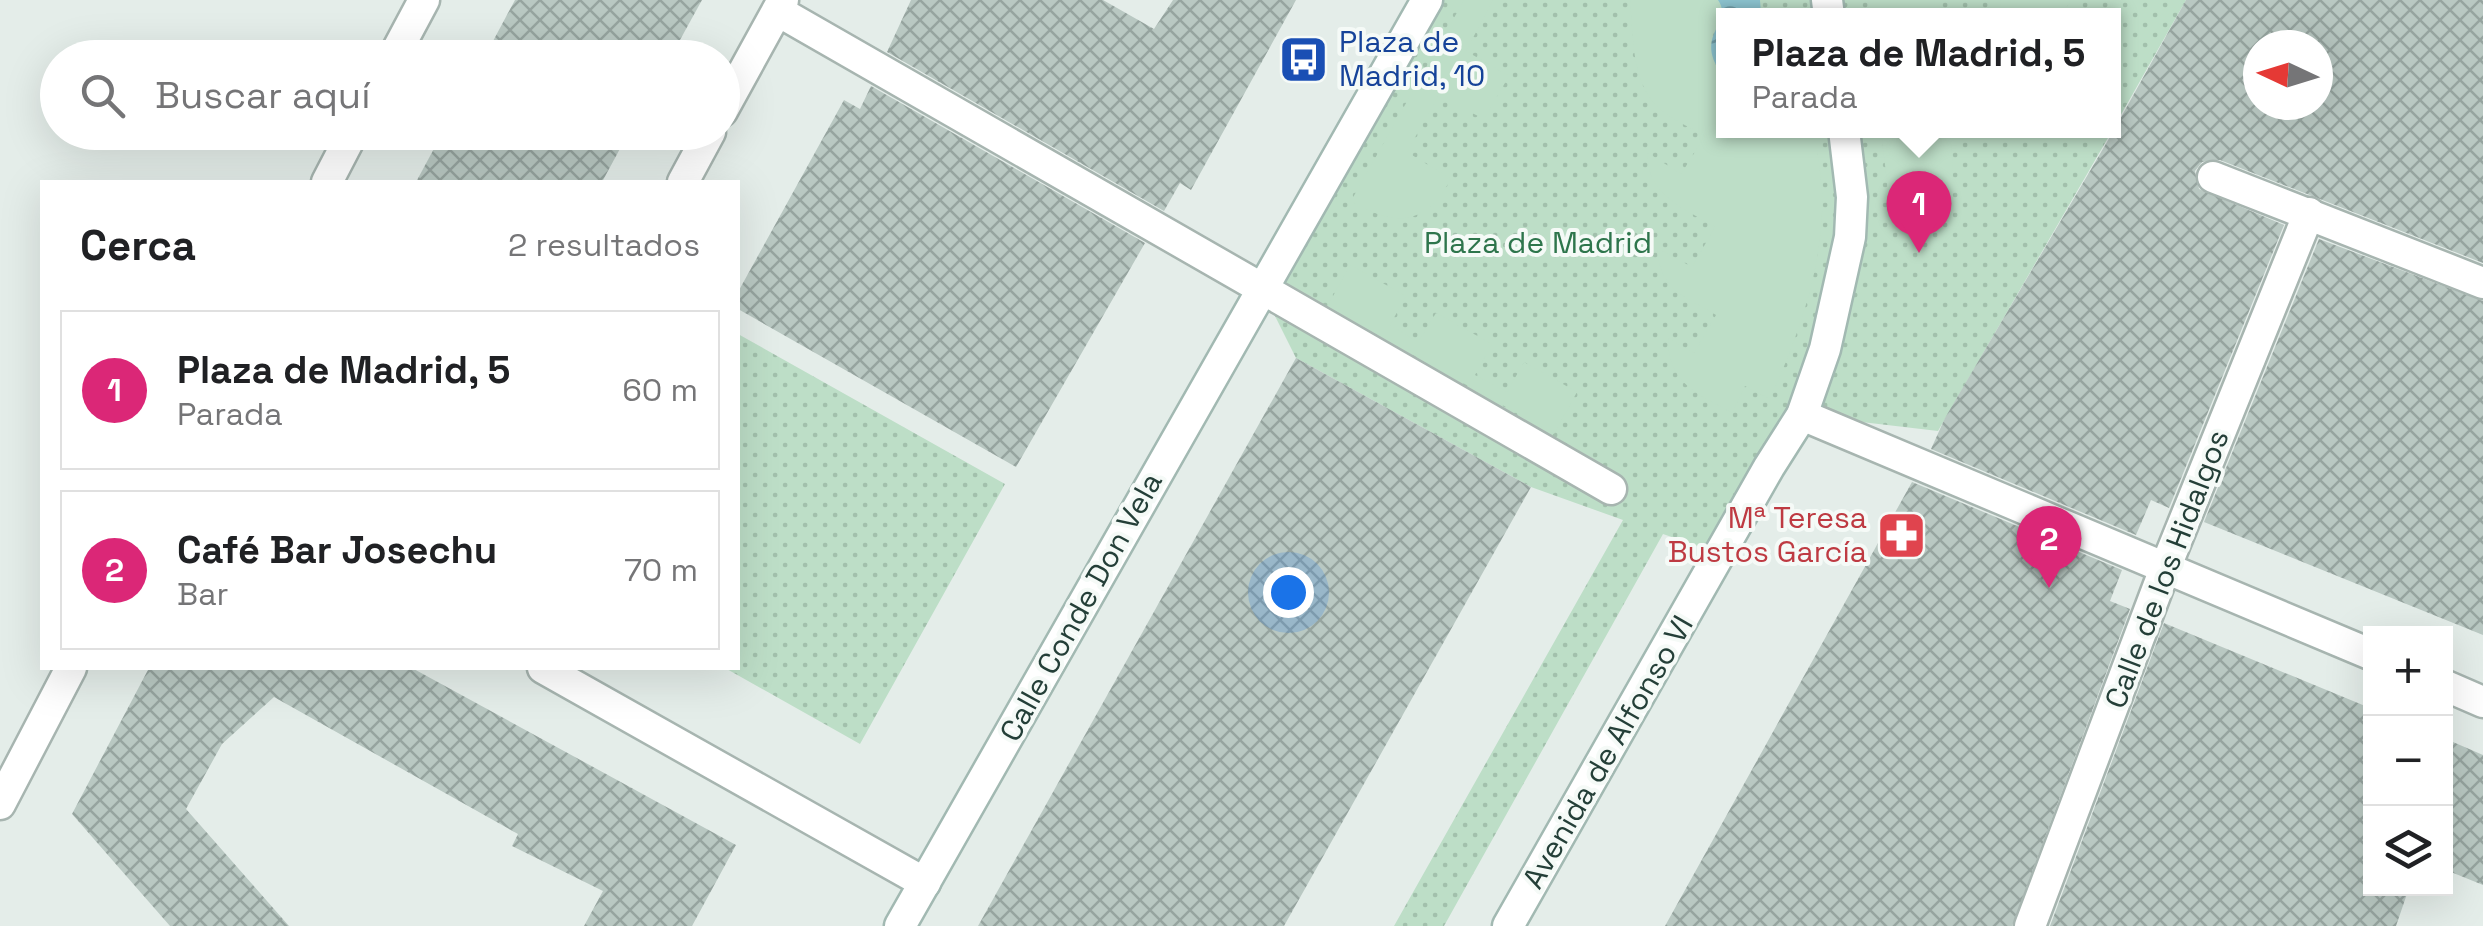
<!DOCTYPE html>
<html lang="es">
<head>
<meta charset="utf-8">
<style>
	body { margin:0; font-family:"Space Grotesk",sans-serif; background:#f6f6f6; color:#202124 }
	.controls { position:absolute; right:30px; bottom:30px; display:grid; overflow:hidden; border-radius:0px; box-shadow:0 10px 40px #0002 }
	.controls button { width:90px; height:90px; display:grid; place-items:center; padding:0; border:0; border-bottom:2px solid #e0e0e0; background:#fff; color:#202124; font:50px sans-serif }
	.compass { position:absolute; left:2243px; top:30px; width:90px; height:90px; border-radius:50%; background:#fff; box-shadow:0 10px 40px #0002; rotate:274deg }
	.you { position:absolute; left:1288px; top:592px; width:35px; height:35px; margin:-25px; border:8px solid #fff; border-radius:50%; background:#1a73e8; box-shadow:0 0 0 15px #1a73e833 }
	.badge { display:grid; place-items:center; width:65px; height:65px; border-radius:50%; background:#db2777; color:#fff; font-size:32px; font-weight:700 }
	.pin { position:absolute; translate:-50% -82px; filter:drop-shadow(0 2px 5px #0008) }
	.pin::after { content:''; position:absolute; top:52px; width:35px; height:30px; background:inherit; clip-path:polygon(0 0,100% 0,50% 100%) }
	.popup { position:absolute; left:1716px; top:8px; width:405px; height:130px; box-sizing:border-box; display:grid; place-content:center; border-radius:0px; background:#fff; filter:drop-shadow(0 2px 8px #0005); font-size:32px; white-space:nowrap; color:#757577 }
	.popup b { font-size:38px; color:#202124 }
	.popup::after { content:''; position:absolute; left:50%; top:100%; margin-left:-20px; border:20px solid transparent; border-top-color:#fff }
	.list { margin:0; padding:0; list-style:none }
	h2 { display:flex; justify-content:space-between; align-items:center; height:130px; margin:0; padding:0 40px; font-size:42px }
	h2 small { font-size:32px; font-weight:400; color:#757577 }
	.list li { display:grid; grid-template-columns:65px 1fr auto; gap:30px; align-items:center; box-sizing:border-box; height:160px; margin:0 20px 20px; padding:0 20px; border:2px solid #e0e0e0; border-radius:0px }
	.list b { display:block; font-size:38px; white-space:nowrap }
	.list p { margin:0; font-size:32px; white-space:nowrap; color:#757577 }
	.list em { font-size:32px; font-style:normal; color:#757577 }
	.icon { flex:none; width:55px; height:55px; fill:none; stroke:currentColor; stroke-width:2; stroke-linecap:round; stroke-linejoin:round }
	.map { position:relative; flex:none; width:2483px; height:926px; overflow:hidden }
	.search { position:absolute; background:#fff; box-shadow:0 10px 40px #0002; left:40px; top:40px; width:700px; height:110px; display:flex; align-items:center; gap:25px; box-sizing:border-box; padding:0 35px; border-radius:55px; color:#757577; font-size:38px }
	.panel { position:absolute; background:#fff; box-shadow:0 10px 40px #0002; left:40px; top:180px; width:700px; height:490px; border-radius:0px }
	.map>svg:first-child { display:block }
	.grass { fill:url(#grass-dots) }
	.garden { fill:#bddec7 }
	.water { fill:url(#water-waves) }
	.building { fill:url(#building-cross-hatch); fill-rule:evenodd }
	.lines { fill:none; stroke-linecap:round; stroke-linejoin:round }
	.pedestrian-casing { stroke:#a7b5b0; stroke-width:35 }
	.minor-casing { stroke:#a7b5b0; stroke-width:35 }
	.secondary-casing { stroke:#a2b9b2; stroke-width:35 }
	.pedestrian { stroke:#fff; stroke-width:30 }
	.minor { stroke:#fff; stroke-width:30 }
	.secondary { stroke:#fff; stroke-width:30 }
	.labels { text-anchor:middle; stroke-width:8; stroke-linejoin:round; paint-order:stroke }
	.transit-label { font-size:30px; fill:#164399; stroke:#f5faf7; text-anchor:start }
	.park-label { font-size:30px; fill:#2e754c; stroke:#f5faf7 }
	.health-label { font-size:30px; fill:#be3a42; stroke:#f5faf7; text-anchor:end }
	.street-label { font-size:30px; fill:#243f38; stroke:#f5faf7 }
</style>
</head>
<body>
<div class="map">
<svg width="2483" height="926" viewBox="0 0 2483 926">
	<defs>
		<pattern id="grass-dots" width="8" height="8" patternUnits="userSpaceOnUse" patternTransform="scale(2.5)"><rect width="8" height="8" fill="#bddec7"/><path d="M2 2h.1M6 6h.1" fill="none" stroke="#a2c0ac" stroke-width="1.8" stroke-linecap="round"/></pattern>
		<pattern id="water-waves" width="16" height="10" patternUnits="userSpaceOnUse" patternTransform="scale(2.5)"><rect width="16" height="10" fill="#8dc5d1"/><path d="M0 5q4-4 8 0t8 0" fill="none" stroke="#73a1ab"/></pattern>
		<pattern id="building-cross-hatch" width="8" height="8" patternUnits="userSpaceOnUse" patternTransform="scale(2.5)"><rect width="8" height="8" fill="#b9c8c2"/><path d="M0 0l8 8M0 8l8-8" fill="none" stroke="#96a49f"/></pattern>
	</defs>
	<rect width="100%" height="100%" fill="#e4ede9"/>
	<!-- grass -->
	<g class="grass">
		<polygon points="1427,0 2186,0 2114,127 2114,16 1724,16 1724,130 2112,131 1938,431 1802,415 1721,554 1663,534 1444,926 1394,926 1623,520 1531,487 1296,358 1261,288"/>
		<polygon points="738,334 1005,484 860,744 725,668 738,668"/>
	</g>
	<!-- garden -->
	<g class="garden">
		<path d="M1464 0H1493L1466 51 1509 76 1484 119 1438 96 1407 152 1451 179C1424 227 1395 227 1351 201Z"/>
		<path d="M1630 0H1718C1729 13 1717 27 1710 39L1724 77V130L1815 131C1817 151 1821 173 1822 193 1825 263 1798 337 1770 399L1745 386 1732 413C1697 393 1668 384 1668 338L1694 353 1716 315C1683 295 1660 291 1657 248L1692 267 1715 227C1684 208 1645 194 1648 153L1681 174 1705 136C1692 128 1676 122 1664 112 1630 87 1634 38 1630 0Z"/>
		<polygon points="1868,0 1934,0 1935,15 1869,15"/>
		<polygon points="2000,0 2071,0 2062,15 2002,16"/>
		<path d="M1881 131H1950C1953 169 1963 214 1910 218L1889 199Z"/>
		<polygon points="1350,265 1406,296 1390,325 1418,342 1436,313 1492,344 1475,375 1507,392 1524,362 1577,392 1554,434 1327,307"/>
	</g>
	<!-- water -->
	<path class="water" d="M1718 0H1760L1761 15 1724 16V77C1691 34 1735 25 1718 0Z"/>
	<!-- building -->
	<g class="building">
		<polygon points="515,0 702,0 670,58 484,58"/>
		<polygon points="911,0 1103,0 1154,29 1173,0 1296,0 1191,190 1180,183 1164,211 887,52"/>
		<path d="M2186 0H2483V263L2220 160 2202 162 2195 171 2199 189 2284 225 2169 508 2151 500 2136 535 1931 449 1945 418 2114 130ZM2258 45H2318V105H2258Z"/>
		<polygon points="871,86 1145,243 1016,467 738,309 738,292 844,100 860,109"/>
		<polygon points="443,132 629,132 602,182 416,182"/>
		<polygon points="2319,239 2483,301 2483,635 2204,522"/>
		<polygon points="1296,358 1531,487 1284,926 978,926"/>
		<polygon points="1912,482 2122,570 2110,601 2130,609 2012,926 1665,926"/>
		<polygon points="2164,623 2370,708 2370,888 2409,888 2396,926 2050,926"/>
		<polygon points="149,668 412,668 736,845 692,926 584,926 603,891 512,846 518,834 274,697 222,744 186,809 289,926 170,926 72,814"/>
		<polygon points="2446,739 2483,755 2483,885 2446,870"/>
	</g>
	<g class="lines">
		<defs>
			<polyline id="pedestrian" points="1261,288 1611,489"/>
			<g id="minor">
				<polyline points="778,11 1261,288"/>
				<polyline points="393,58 424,0"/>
				<polyline points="722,111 783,0"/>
				<polyline points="2213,177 2483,283"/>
				<polyline points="327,182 353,132"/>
				<polyline points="683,182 710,132"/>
				<polyline points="1802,415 2370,654"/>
				<polyline points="543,668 925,883"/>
				<polyline points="2446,686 2483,702"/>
				<polyline points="0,804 71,668"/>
				<polyline points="2030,926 2166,566 2309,213"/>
			</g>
			<g id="secondary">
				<polyline points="1827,0 1829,16"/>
				<polyline points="900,926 1427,0"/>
				<polyline points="1508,926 1769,467 1802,415 1825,349 1850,237 1852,197 1844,130"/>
			</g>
		</defs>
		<!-- pedestrian casing -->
		<use href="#pedestrian" class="pedestrian-casing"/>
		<!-- minor casing -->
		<use href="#minor" class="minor-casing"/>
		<!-- secondary casing -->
		<use href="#secondary" class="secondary-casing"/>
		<!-- pedestrian -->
		<use href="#pedestrian" class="pedestrian"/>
		<!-- minor -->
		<use href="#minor" class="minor"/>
		<!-- secondary -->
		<use href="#secondary" class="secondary"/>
	</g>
	<!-- icons -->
	<defs>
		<symbol id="bus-square" viewBox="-11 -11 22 22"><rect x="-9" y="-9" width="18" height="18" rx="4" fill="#1a4fb4" stroke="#f5faf7"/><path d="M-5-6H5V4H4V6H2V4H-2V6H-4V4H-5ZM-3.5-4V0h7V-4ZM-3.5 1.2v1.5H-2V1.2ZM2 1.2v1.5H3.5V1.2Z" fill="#fff"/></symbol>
		<symbol id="pharmacy-square" viewBox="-11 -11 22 22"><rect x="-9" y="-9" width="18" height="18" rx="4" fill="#e0444e" stroke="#f5faf7"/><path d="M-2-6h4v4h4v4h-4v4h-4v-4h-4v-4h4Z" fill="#fff"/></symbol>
	</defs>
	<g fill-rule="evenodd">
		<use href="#bus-square" x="1276" y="32" width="55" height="55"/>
		<use href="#pharmacy-square" x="1874" y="508" width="55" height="55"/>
	</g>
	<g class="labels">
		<!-- transit labels -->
		<g class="transit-label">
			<text x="1339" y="52">Plaza de<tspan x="1339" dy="34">Madrid, 10</tspan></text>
		</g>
		<!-- park labels -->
		<g class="park-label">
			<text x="1538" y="253">Plaza de Madrid</text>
		</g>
		<!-- health labels -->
		<g class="health-label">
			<text x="1867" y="528">Mª Teresa<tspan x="1867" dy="34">Bustos García</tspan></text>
		</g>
		<!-- street labels -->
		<g class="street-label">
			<text transform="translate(2167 569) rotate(-69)" y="10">Calle de los Hidalgos</text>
			<text transform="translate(1081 607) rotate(-61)" y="10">Calle Conde Don Vela</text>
			<text transform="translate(1608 752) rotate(-60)" y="10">Avenida de Alfonso VI</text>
		</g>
	</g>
</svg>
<div class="controls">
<button>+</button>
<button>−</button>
<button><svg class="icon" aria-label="layers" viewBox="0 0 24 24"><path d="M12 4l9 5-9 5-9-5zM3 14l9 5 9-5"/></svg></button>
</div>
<svg class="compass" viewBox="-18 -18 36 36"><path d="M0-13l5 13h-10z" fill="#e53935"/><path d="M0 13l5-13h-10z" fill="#757577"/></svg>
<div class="you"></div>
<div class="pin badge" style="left:1919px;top:253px">1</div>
<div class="popup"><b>Plaza de Madrid, 5</b>Parada</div>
<div class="pin badge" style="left:2049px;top:588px">2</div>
<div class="search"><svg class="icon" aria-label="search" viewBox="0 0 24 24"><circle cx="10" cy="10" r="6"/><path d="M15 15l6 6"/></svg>Buscar aquí</div>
<section class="panel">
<h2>Cerca<small>2 resultados</small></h2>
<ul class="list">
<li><span class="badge">1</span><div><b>Plaza de Madrid, 5</b><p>Parada</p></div><em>60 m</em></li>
<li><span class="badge">2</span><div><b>Café Bar Josechu</b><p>Bar</p></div><em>70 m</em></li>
</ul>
</section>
</div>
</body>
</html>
